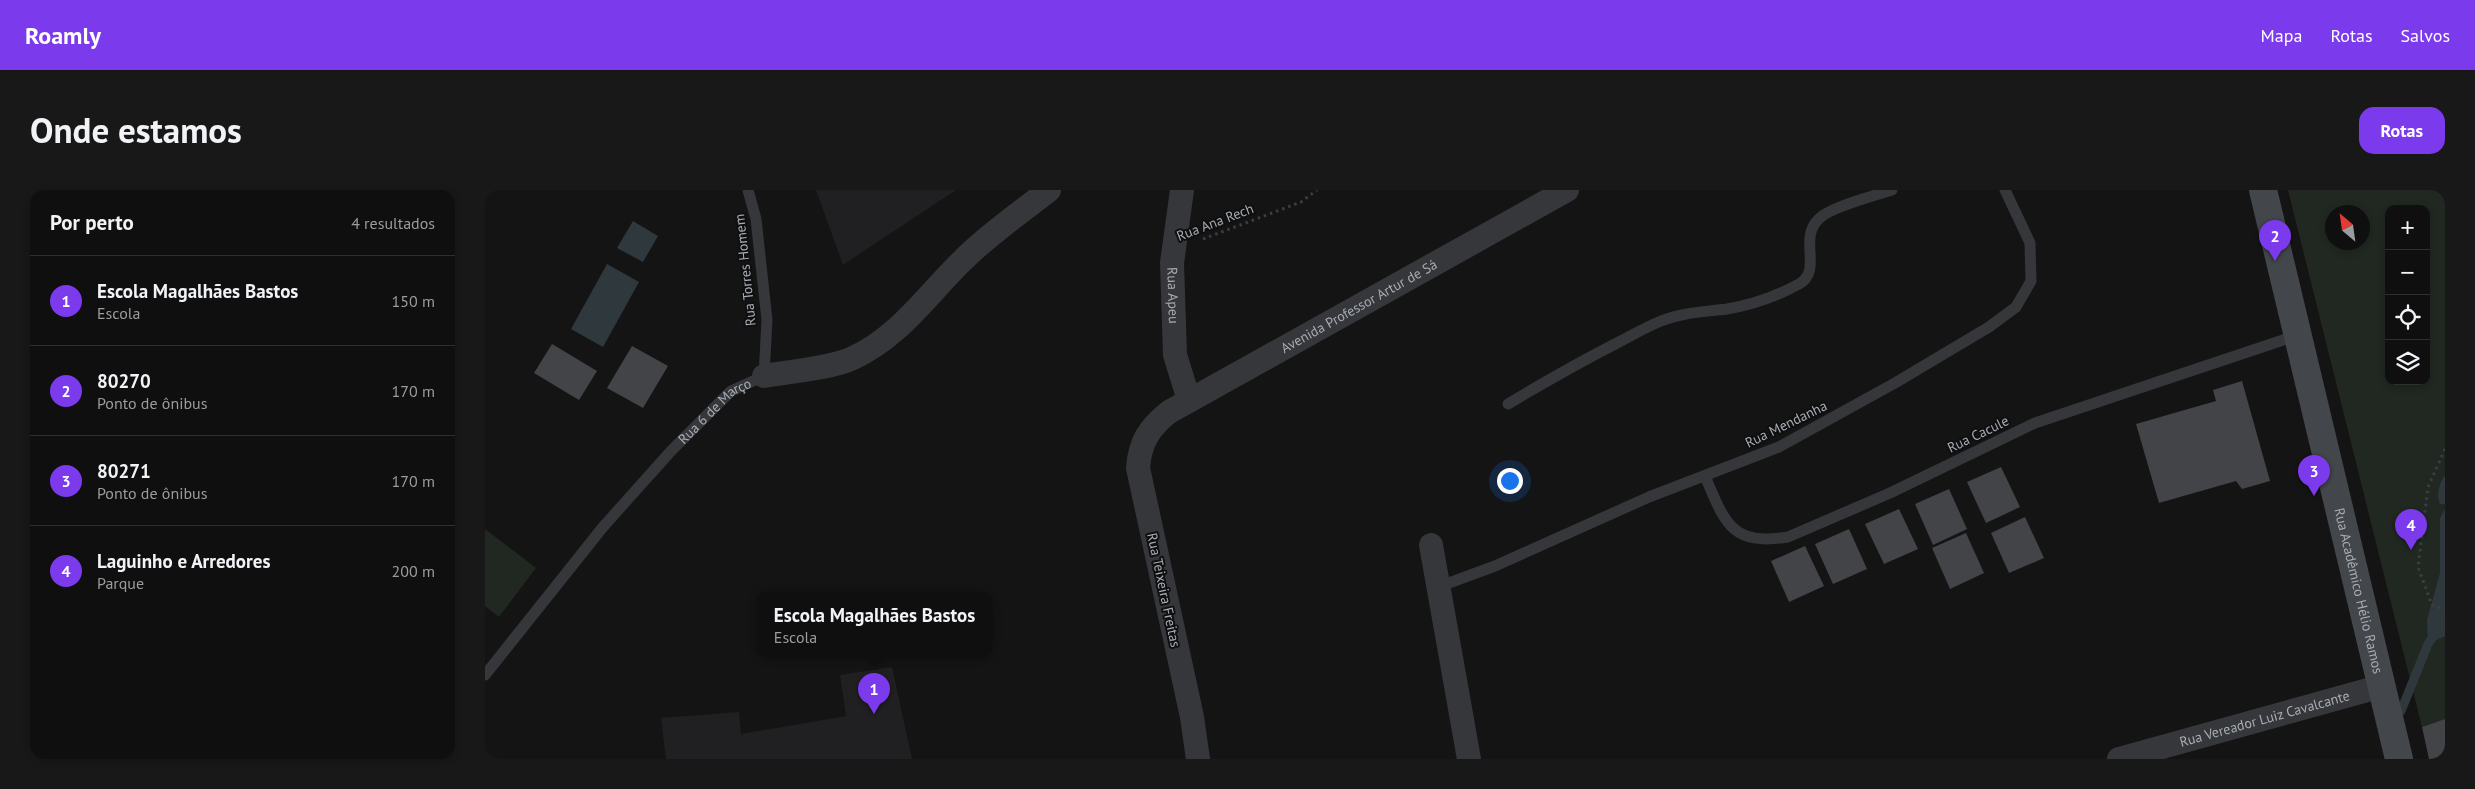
<!DOCTYPE html>
<html lang="pt">
<head>
<meta charset="utf-8">
<style>
	body { margin:0; font-family:"PT Sans",sans-serif; background:#181819; color:#f1f3f6 }
	.controls { position:absolute; right:15px; top:15px; display:grid; overflow:hidden; border-radius:10px; box-shadow:0 2px 8px #0003 }
	.controls button { width:45px; height:45px; display:grid; place-items:center; padding:0; border:0; border-bottom:1px solid #2f2f30; background:#0f0f10; color:#f1f3f6; font:25px sans-serif }
	.compass { position:absolute; left:1840px; top:15px; width:45px; height:45px; border-radius:50%; background:#0f0f10; box-shadow:0 2px 8px #0003; rotate:331deg }
	.you { position:absolute; left:1024px; top:290px; width:18px; height:18px; margin:-12px; border:4px solid #fff; border-radius:50%; background:#1a73e8; box-shadow:0 0 0 8px #1a73e833 }
	.badge { display:grid; place-items:center; width:32px; height:32px; border-radius:50%; background:#7c3aed; color:#fff; font-size:16px; font-weight:700 }
	.pin { position:absolute; translate:-50% -41px; filter:drop-shadow(0 1px 2px #0008) }
	.pin::after { content:''; position:absolute; top:26px; width:18px; height:15px; background:inherit; clip-path:polygon(0 0,100% 0,50% 100%) }
	.popup { position:absolute; left:272px; top:402px; width:235px; height:65px; box-sizing:border-box; display:grid; place-content:center; border-radius:10px; background:#0f0f10; filter:drop-shadow(0 1px 4px #0005); font-size:16px; white-space:nowrap; color:#9b9c9f }
	.popup b { font-size:19px; color:#f1f3f6 }
	.popup::after { content:''; position:absolute; left:50%; top:100%; margin-left:-10px; border:10px solid transparent; border-top-color:#0f0f10 }
	.list { margin:0; padding:0; list-style:none }
	h2 { display:flex; justify-content:space-between; align-items:center; height:65px; margin:0; padding:0 20px; font-size:21px }
	h2 small { font-size:16px; font-weight:400; color:#9b9c9f }
	.list li { display:grid; grid-template-columns:32px 1fr auto; gap:15px; align-items:center; box-sizing:border-box; height:90px; padding:0 20px; border-top:1px solid #2f2f30 }
	.list b { display:block; font-size:19px; white-space:nowrap }
	.list p { margin:0; font-size:16px; white-space:nowrap; color:#9b9c9f }
	.list em { font-size:16px; font-style:normal; color:#9b9c9f }
	.icon { flex:none; width:28px; height:28px; fill:none; stroke:currentColor; stroke-width:2; stroke-linecap:round; stroke-linejoin:round }
	.map { position:relative; flex:none; width:1960px; height:569px; overflow:hidden; border-radius:15px }
	header { display:flex; align-items:center; gap:30px; box-sizing:border-box; height:70px; padding:0 25px; background:#7c3aed; color:#fff }
	header strong { font-size:24px }
	nav { display:flex; gap:28px; margin-inline-start:auto; font-size:18px }
	.intro { display:flex; align-items:center; justify-content:space-between; box-sizing:border-box; height:120px; padding:0 30px }
	h1 { margin:0; font-size:35px }
	.button { padding:12px 22px; border-radius:15px; background:#7c3aed; color:#fff; font-size:18px; font-weight:700 }
	main { display:flex; gap:30px; padding:0 30px }
	aside { flex:1; background:#0f0f10; border-radius:15px; box-shadow:0 2px 8px #0003 }
	.map>svg:first-child { display:block }
	.built { fill:#202022 }
	.green { fill:#202821; fill-rule:evenodd }
	.water { fill:#2e383d }
	.lines { fill:none; stroke-linecap:round; stroke-linejoin:round }
	.stream { stroke:#2e383d; stroke-width:9 }
	.building { fill:#434448 }
	.path { stroke:#3b3e41; stroke-width:3; stroke-dasharray:2.5 4; stroke-linecap:butt }
	.lane { stroke:#35373a; stroke-width:11 }
	.street { stroke:#35373a; stroke-width:24 }
	.secondary { stroke:#43464a; stroke-width:28 }
	.labels { text-anchor:middle; stroke-width:4; stroke-linejoin:round; paint-order:stroke }
	.street-label { font-size:14px; fill:#a7adb4; stroke:#0f0f10 }
</style>
</head>
<body>
<header>
<strong>Roamly</strong>
<nav><a>Mapa</a><a>Rotas</a><a>Salvos</a></nav>
</header>
<div class="intro"><h1>Onde estamos</h1><a class="button">Rotas</a></div>
<main>
<aside>
<h2>Por perto<small>4 resultados</small></h2>
<ul class="list">
<li><span class="badge">1</span><div><b>Escola Magalhães Bastos</b><p>Escola</p></div><em>150 m</em></li>
<li><span class="badge">2</span><div><b>80270</b><p>Ponto de ônibus</p></div><em>170 m</em></li>
<li><span class="badge">3</span><div><b>80271</b><p>Ponto de ônibus</p></div><em>170 m</em></li>
<li><span class="badge">4</span><div><b>Laguinho e Arredores</b><p>Parque</p></div><em>200 m</em></li>
</ul>
</aside>
<div class="map">
<svg width="1960" height="569" viewBox="0 0 1960 569">
	<rect width="100%" height="100%" fill="#141415"/>
	<!-- built -->
	<g class="built">
		<polygon points="331,0 471,0 358,75"/>
		<polygon points="407,477 427,569 181,569 176,528 254,522 256,544 361,526 355,485"/>
	</g>
	<!-- green -->
	<g class="green">
		<path d="M1803 0H1960V529L1937 537ZM1904 19H1941V191H1904ZM1848 22H1878V52H1848Z"/>
		<polygon points="0,339 51,378 14,427 0,416"/>
	</g>
	<!-- water -->
	<g class="water">
		<polygon points="148,31 173,46 158,72 132,58"/>
		<polygon points="122,74 154,92 118,157 86,139"/>
		<path d="M1960 285V314H1955C1951 305 1954 293 1960 285Z"/>
		<polygon points="1960,319 1960,446 1943,454 1942,430 1955,383 1955,328"/>
	</g>
	<g class="lines">
		<!-- stream -->
		<polyline class="stream" points="1916,521 1943,454 1960,429"/>
	</g>
	<!-- building -->
	<g class="building">
		<polygon points="67,154 112,181 94,210 49,183"/>
		<polygon points="147,156 183,176 158,218 122,198"/>
		<polygon points="1757,191 1785,291 1757,299 1751,291 1674,313 1651,234 1731,211 1728,200"/>
		<polygon points="1516,277 1535,317 1501,333 1482,292"/>
		<polygon points="1464,299 1482,339 1448,355 1430,314"/>
		<polygon points="1414,319 1433,359 1399,374 1380,334"/>
		<polygon points="1540,327 1559,368 1524,383 1506,343"/>
		<polygon points="1364,339 1382,379 1348,394 1330,354"/>
		<polygon points="1481,343 1499,383 1465,399 1447,358"/>
		<polygon points="1320,356 1339,396 1304,412 1286,371"/>
		<polygon points="1960,529 1960,569 1944,569 1937,537"/>
	</g>
	<g class="lines">
		<!-- path -->
		<g class="path">
			<polyline points="718,49 816,12 832,0"/>
			<polyline points="1960,259 1943,297 1933,377 1947,415 1960,420"/>
		</g>
		<!-- lane -->
		<g class="lane">
			<path d="M1023 214C1058 193 1095 172 1132 153 1146 146 1161 137 1176 131 1198 122 1220 122 1242 119 1267 115 1292 106 1314 94 1339 80 1311 47 1336 27 1349 16 1389 6 1407 0"/>
			<path d="M1220 286C1240 333 1246 356 1303 347L1405 303 1550 233 1813 145"/>
			<polyline points="953,397 1010,376 1164,307 1294,257 1410,193 1504,137 1531,117 1546,91 1545,53 1520,0"/>
			<path id="s1" d="M0 485 118 337 186 261 246 201 279 186 282 130 271 29 263 0"/>
		</g>
		<!-- street -->
		<g class="street">
			<path id="s2" d="M697 0 687 73 690 165 704 210"/>
			<path d="M279 186C302 182 348 178 368 168 414 147 442 105 478 70 504 44 535 23 564 0"/>
			<polyline points="946,355 984,569"/>
			<path id="s3" d="M713 569 707 527 653 278C655 252 664 238 684 222L1082 0"/>
			<path id="s4" d="M1634 569 1897 496"/>
		</g>
		<!-- secondary -->
		<path class="secondary" id="s5" d="M1778 0 1914 569"/>
	</g>
	<g class="labels">
		<!-- street labels -->
		<g class="street-label">
			<text transform="translate(730 32) rotate(-21)" y="5">Rua Ana Rech</text>
			<text transform="translate(260 80) rotate(-96)" y="5">Rua Torres Homem</text>
			<text dy="5" stroke="none"><textPath href="#s2" startOffset="106">Rua Apeu</textPath></text>
			<text dy="5" stroke="none"><textPath href="#s3" startOffset="581">Avenida Professor Artur de Sá</textPath></text>
			<text dy="5" stroke="none"><textPath href="#s1" startOffset="351">Rua 6 de Março</textPath></text>
			<text transform="translate(1301 234) rotate(-26)" y="5">Rua Mendanha</text>
			<text transform="translate(1493 244) rotate(-26)" y="5">Rua Cacule</text>
			<text transform="translate(679 400) rotate(78)" y="5">Rua Teixeira Freitas</text>
			<text dy="5" stroke="none"><textPath href="#s5" startOffset="412">Rua Acadêmico Hélio Ramos</textPath></text>
			<text dy="5" stroke="none"><textPath href="#s4" startOffset="151">Rua Vereador Luiz Cavalcante</textPath></text>
		</g>
	</g>
</svg>
<div class="controls">
<button>+</button>
<button>−</button>
<button><svg class="icon" aria-label="locate" viewBox="0 0 24 24"><circle cx="12" cy="12" r="6"/><path d="M12 2v4M12 18v4M2 12h4M18 12h4"/></svg></button>
<button><svg class="icon" aria-label="layers" viewBox="0 0 24 24"><path d="M12 4l9 5-9 5-9-5zM3 14l9 5 9-5"/></svg></button>
</div>
<svg class="compass" viewBox="-18 -18 36 36"><path d="M0-13l5 13h-10z" fill="#e53935"/><path d="M0 13l5-13h-10z" fill="#9b9c9f"/></svg>
<div class="you"></div>
<div class="pin badge" style="left:389px;top:524px">1</div>
<div class="popup"><b>Escola Magalhães Bastos</b>Escola</div>
<div class="pin badge" style="left:1790px;top:71px">2</div>
<div class="pin badge" style="left:1829px;top:306px">3</div>
<div class="pin badge" style="left:1926px;top:360px">4</div>
</div>
</main>
</body>
</html>
